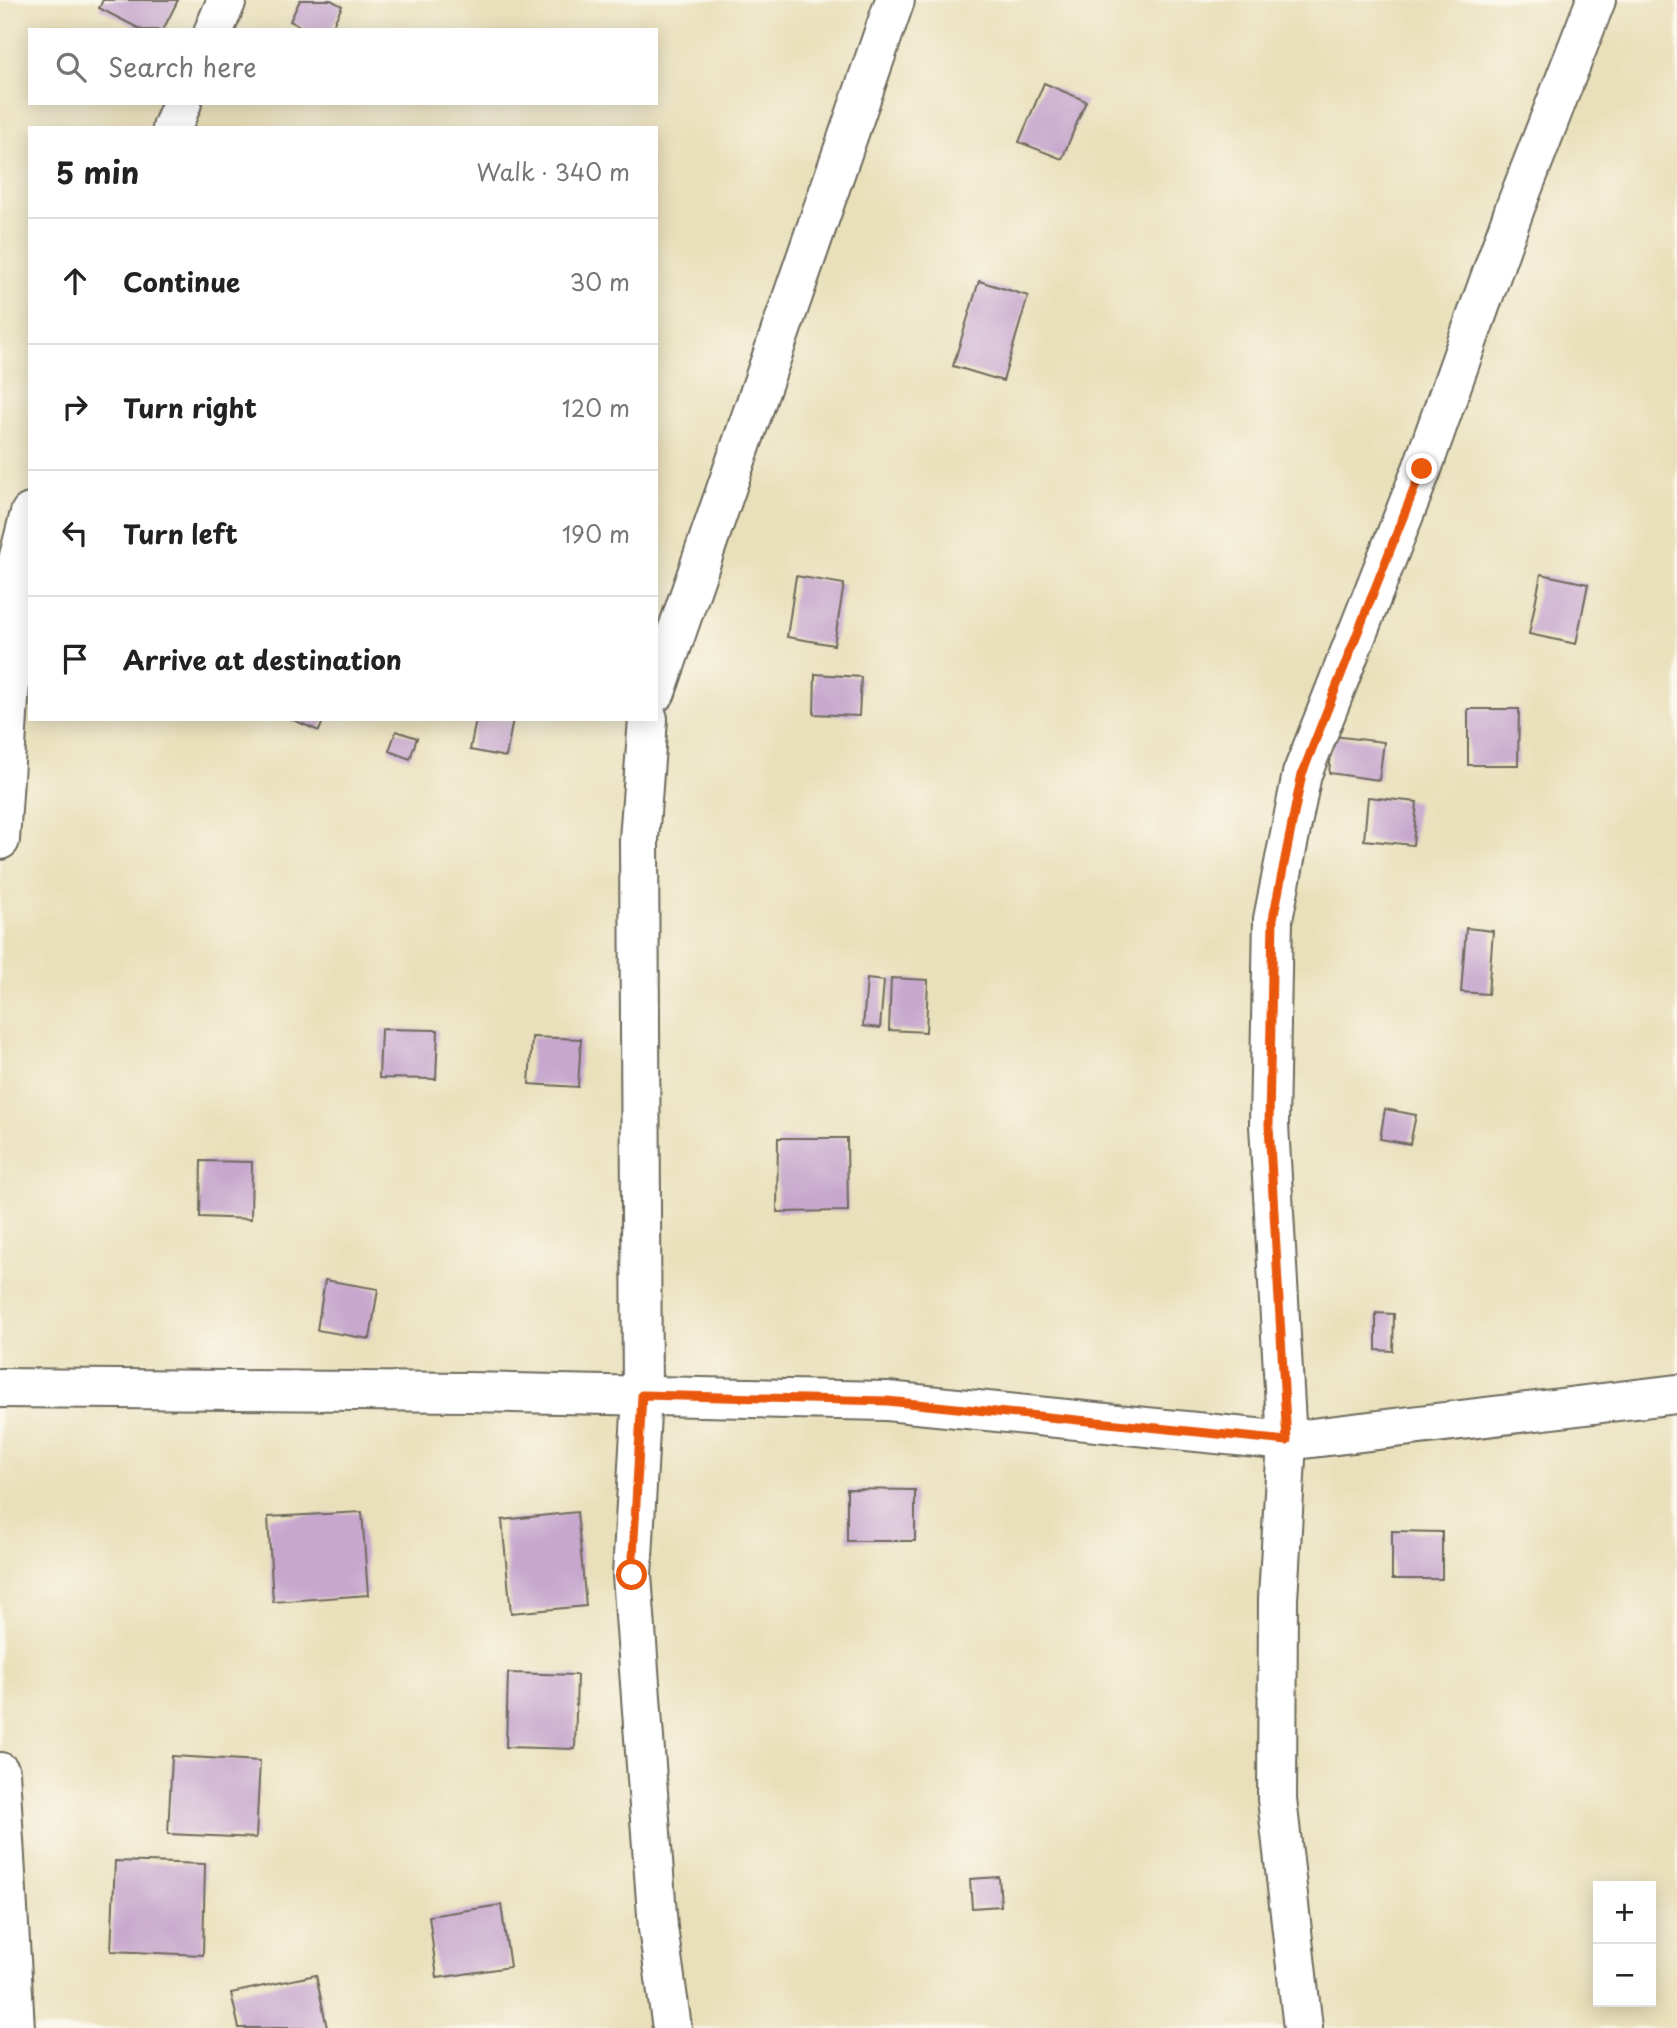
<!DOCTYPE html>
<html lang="en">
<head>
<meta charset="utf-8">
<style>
	body { margin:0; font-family:"Playpen Sans",sans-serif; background:#f6f6f6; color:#222 }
	.controls { position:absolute; right:21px; bottom:21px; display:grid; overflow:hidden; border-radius:0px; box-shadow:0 4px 18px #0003 }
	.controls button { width:63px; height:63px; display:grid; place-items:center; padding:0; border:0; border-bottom:2px solid #e0e0e0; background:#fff; color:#222; font:35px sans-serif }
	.stop { position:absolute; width:21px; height:21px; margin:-16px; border:5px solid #ea580c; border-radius:50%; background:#fff }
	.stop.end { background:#ea580c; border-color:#fff; box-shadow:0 2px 7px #0008 }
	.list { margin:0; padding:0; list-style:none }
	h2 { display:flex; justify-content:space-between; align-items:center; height:91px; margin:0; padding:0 28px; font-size:30px }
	h2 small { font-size:23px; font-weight:400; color:#767676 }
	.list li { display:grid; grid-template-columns:46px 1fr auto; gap:21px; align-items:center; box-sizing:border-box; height:126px; padding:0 28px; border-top:2px solid #e0e0e0 }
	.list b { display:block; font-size:26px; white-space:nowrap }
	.list em { font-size:23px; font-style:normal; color:#767676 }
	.icon { flex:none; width:38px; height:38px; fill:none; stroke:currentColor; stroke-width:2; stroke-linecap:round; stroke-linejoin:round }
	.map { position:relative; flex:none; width:1677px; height:2028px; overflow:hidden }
	.search { position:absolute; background:#fff; box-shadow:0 4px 18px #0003; left:28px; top:28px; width:630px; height:77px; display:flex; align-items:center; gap:18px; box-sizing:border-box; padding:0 24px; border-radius:0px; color:#767676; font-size:26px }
	.panel { position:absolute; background:#fff; box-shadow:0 4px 18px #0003; left:28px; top:126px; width:630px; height:595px; border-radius:0px }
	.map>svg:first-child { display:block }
	.building { fill:#c7a7ce }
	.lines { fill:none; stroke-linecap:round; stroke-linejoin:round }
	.minor-casing { stroke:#6e6a5d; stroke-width:42 }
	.minor { stroke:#fff; stroke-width:38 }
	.route { stroke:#ea580c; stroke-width:9 }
</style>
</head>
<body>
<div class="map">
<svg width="1677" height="2028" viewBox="0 0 1677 2028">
	<rect width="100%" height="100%" fill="#fbf7ec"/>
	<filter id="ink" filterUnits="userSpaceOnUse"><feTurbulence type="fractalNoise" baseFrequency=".0143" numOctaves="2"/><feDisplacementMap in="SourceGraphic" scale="14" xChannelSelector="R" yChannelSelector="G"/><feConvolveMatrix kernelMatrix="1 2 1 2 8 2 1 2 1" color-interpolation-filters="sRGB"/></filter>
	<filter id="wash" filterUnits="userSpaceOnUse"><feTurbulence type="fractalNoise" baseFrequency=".00686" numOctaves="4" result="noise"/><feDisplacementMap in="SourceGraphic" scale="28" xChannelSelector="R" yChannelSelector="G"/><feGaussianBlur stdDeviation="1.57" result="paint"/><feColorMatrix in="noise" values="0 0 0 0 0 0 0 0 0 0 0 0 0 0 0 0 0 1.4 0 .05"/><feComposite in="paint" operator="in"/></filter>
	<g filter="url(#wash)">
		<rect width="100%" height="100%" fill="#e9e0bb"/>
		<g id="blocks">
			<!-- building -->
			<g class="building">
				<polygon points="103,0 178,0 163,30 142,30 99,8"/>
				<polygon points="300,0 331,0 342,6 331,30 307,30 290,21"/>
				<polygon points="1044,83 1086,101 1062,159 1019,142"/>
				<polygon points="979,281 1028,296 1003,381 953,366"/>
				<polygon points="1541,574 1588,584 1576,644 1529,634"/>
				<polygon points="796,576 844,584 834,645 787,637"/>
				<polygon points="815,674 861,677 859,716 814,714"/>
				<polygon points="1468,709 1519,709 1518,765 1468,765"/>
				<polygon points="291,719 324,719 319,731"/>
				<polygon points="476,719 513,719 506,757 470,750"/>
				<polygon points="396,731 417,738 410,759 389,751"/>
				<polygon points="1333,736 1384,742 1379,780 1329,773"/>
				<polygon points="1368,797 1417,802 1413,845 1364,840"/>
				<polygon points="1466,928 1493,931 1488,994 1461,992"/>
				<polygon points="891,978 928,980 926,1032 889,1030"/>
				<polygon points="867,979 884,981 880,1028 863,1026"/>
				<polygon points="381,1029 438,1030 436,1079 379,1078"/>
				<polygon points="532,1037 581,1039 578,1087 529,1084"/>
				<polygon points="1385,1109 1416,1115 1410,1144 1380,1139"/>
				<polygon points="778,1138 847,1138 848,1211 777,1212"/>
				<polygon points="201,1161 252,1162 251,1219 200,1217"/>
				<polygon points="325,1280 378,1289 370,1339 317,1330"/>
				<polygon points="1376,1313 1394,1314 1393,1351 1376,1350"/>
				<polygon points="847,1489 915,1490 915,1541 847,1541"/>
				<polygon points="362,1512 368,1595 273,1602 268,1517"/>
				<polygon points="577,1512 586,1606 511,1613 502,1520"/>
				<polygon points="1392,1531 1442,1532 1442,1579 1392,1579"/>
				<polygon points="508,1673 577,1675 575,1749 506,1747"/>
				<polygon points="172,1756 260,1761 256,1838 168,1834"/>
				<polygon points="115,1861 205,1864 203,1955 111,1951"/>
				<polygon points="999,1877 1001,1906 972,1908 970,1879"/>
				<polygon points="501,1905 510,1967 437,1978 429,1916"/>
				<polygon points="316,1975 327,2028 239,2028 231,1993"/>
			</g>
		</g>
	</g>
	<g filter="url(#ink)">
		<use href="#blocks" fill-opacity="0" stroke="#6e6a5d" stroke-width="2"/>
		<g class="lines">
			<defs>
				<g id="minor">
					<polyline points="214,30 227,0"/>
					<polyline points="172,128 182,103"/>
					<polyline points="656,692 895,0"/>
					<polyline points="648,719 639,840 642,1395 632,1575 658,1928 672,2028"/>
					<polyline points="0,840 18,560 30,513"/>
					<polyline points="0,1388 466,1392 887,1401 1287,1441 1677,1394"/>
					<polyline points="0,1772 15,2028"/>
					<polyline points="1303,2028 1277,1799 1278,1599 1287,1441 1269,1125 1273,919 1302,774 1422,469 1515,208 1596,0"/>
				</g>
			</defs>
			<!-- minor casing -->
			<use href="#minor" class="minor-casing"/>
			<!-- minor -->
			<use href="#minor" class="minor"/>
		</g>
	</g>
	<g class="lines" filter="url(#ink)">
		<!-- route -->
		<polyline class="route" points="632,1575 642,1395 887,1401 1287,1441 1269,1125 1273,919 1302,774 1422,469"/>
	</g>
</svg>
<div class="controls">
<button>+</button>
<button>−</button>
</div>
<div class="stop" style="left:632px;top:1575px"></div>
<div class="stop end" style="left:1422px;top:469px"></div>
<div class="search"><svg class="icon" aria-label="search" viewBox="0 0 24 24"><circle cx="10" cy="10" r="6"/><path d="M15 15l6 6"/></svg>Search here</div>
<section class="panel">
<h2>5 min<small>Walk · 340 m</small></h2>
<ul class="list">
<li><svg class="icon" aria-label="ahead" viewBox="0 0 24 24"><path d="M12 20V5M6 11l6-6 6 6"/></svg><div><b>Continue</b></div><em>30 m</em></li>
<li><svg class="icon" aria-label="right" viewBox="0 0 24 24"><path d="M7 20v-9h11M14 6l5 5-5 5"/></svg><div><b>Turn right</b></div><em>120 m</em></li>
<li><svg class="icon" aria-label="left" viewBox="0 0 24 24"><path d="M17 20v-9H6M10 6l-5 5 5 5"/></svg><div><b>Turn left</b></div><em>190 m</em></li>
<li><svg class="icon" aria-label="arrive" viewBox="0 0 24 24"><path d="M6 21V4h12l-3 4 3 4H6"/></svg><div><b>Arrive at destination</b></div></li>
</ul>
</section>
</div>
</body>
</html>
